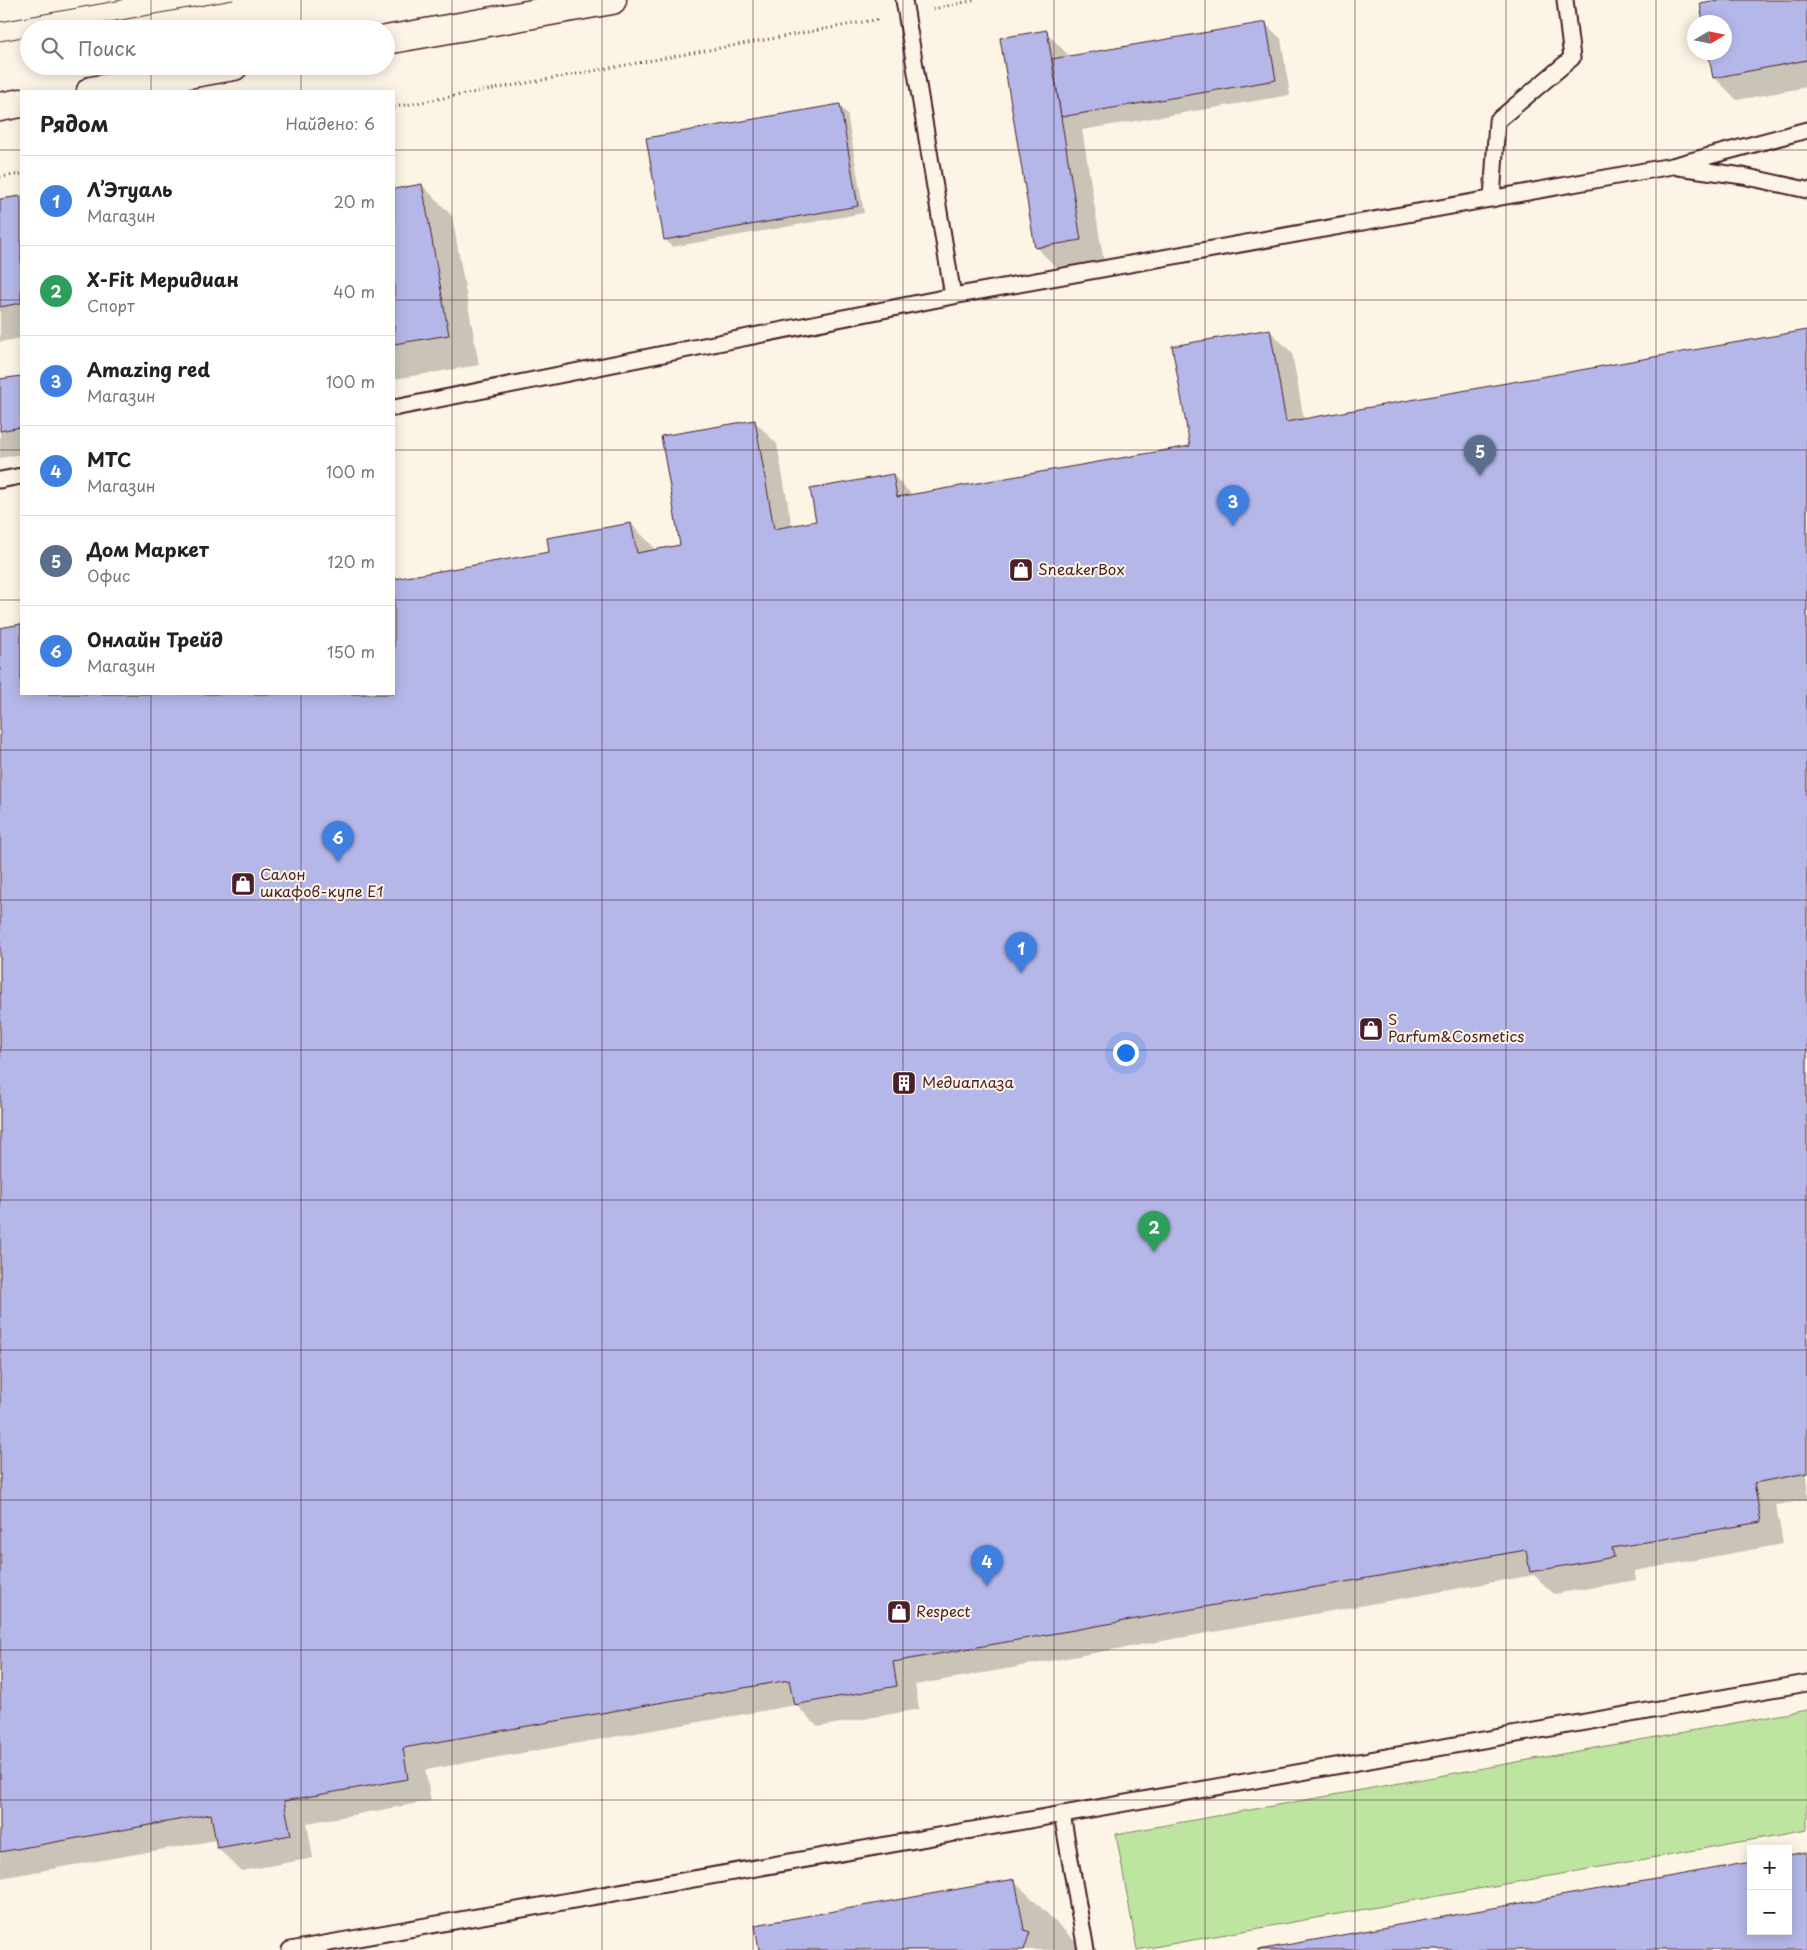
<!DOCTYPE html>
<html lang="ru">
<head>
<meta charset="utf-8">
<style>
	body { margin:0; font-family:"Playpen Sans",sans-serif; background:#f6f6f6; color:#222 }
	.controls { position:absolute; right:15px; bottom:15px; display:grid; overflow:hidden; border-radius:0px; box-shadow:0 2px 12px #0003 }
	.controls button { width:45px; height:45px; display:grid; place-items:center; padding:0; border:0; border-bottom:1px solid #e0e0e0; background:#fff; color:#222; font:25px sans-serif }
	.compass { position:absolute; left:1687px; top:15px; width:45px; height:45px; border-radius:50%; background:#fff; box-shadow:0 2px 12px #0003; rotate:80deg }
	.you { position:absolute; left:1125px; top:1052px; width:18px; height:18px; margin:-12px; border:4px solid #fff; border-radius:50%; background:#1a73e8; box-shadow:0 0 0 8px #1a73e833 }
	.badge { display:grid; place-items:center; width:32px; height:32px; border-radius:50%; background:#ea580c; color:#fff; font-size:16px; font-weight:700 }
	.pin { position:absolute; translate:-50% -41px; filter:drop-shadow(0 1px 2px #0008) }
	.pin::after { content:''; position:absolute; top:26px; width:18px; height:15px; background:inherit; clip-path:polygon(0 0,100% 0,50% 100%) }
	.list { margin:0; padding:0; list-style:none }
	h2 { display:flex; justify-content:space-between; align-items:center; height:65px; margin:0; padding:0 20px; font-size:21px }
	h2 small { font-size:16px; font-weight:400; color:#767676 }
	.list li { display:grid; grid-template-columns:32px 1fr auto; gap:15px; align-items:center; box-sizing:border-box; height:90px; padding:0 20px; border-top:1px solid #e0e0e0 }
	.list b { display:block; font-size:19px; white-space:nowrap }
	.list p { margin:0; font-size:16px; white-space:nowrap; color:#767676 }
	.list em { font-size:16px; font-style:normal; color:#767676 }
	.icon { flex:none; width:28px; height:28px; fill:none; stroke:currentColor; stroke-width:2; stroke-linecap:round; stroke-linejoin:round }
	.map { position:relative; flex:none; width:1807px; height:1950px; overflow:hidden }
	.search { position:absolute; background:#fff; box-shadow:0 2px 12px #0003; left:20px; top:20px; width:375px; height:55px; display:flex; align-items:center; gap:12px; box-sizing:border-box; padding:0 18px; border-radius:28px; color:#767676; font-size:19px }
	.panel { position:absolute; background:#fff; box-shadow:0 2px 12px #0003; left:20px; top:90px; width:375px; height:605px; border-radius:0px }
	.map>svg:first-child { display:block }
	.green { fill:#bde5a0; stroke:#848266 }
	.shadow { fill:#0003 }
	.building { fill:#b4b7e8; stroke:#4a1f2b }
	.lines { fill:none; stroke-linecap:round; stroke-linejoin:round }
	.lane-casing { stroke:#4a1f2b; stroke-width:19 }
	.street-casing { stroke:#4a1f2b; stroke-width:31 }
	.path { stroke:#4a1f2b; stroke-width:3; stroke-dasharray:1 4; stroke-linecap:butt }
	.lane { stroke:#fcf5e5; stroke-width:15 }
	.street { stroke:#fcf5e5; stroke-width:28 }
	.tram { stroke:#4a1f2b; stroke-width:1 }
	.grid { fill:none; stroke:#4a1f2b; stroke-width:1; stroke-opacity:0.55 }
	.labels { text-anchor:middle; stroke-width:4; stroke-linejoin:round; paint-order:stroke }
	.poi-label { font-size:15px; fill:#4a1f2b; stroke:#fcf5e5; text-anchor:start }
</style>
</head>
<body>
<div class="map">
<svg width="1807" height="1950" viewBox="0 0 1807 1950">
	<rect width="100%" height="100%" fill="#fcf5e5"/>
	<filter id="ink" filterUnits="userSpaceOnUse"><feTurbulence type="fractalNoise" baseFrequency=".02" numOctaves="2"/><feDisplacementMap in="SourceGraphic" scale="10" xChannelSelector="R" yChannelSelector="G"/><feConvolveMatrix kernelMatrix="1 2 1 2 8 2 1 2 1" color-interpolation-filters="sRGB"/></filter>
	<g filter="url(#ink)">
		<!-- green -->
		<polygon class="green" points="1807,1710 1807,1830 1137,1950 1116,1834"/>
		<!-- shadow -->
		<g class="shadow">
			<polygon points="1725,0 1807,0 1807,87 1737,100 1714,77 1724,52 1724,22 1704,22 1701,4"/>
			<polygon points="1265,23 1281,39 1290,95 1082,130 1104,263 1059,270 1036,247 1046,32 1070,57"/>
			<polygon points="839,106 847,113 864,213 672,247 665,239"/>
			<polygon points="422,185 452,216 479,365 394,379 394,190"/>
			<polygon points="21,197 21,338 0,342 0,200"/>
			<polygon points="1269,330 1292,353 1304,420 1807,331 1807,1500 1776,1505 1783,1544 1634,1571 1636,1580 1554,1594 1534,1575 915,1685 919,1709 818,1727 796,1705 425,1770 431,1801 307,1823 313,1858 241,1871 218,1848 216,1840 0,1878 0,629 21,625 21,694 394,694 394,581 551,553 631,524 654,547 655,551 682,546 754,421 777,444 792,527 817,522 893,475 913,496 1191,447"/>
			<polygon points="21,377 21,454 0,458 0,381"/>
			<polygon points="1014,1881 1084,1950 761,1950"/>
		</g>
		<!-- building -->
		<g class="building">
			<polygon points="1718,0 1807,0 1807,60 1713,78 1708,52 1724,52 1724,22 1703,22 1700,3"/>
			<polygon points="1266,22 1276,80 1061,117 1052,59"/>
			<polygon points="1047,30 1081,240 1035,248 1000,38"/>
			<polygon points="840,104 858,206 664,240 646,138"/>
			<polygon points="422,184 449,335 394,344 394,189"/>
			<polygon points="21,196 21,303 0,307 0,199"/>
			<polygon points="1270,329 1286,422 1807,330 1807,1473 1754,1483 1761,1522 1612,1548 1614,1557 1530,1572 1526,1550 893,1662 897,1686 794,1705 789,1680 403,1748 408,1779 284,1801 291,1835 217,1848 211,1814 0,1852 0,628 21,624 21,694 394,694 394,579 549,552 547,538 631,523 637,553 680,545 661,436 755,420 774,529 816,521 810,489 893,474 897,497 1190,446 1172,346"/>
			<polygon points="21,376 21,427 0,431 0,379"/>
			<polygon points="1807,1852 1807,1950 1258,1950 1751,1862 1751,1931 1788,1931 1788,1855"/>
			<polygon points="1015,1879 1024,1930 1030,1932 1024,1950 759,1950 755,1925"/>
		</g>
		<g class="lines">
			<defs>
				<g id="lane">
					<polyline points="904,0 953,296"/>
					<polyline points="1678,167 1743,176 1807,190"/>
					<polyline points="1492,199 1497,121 1572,58 1565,0"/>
					<polyline points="394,408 953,296 1672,166 1807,130"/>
					<polyline points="0,480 21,476"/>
					<polyline points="1062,1814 1086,1950"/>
					<polyline points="290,1950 1807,1683"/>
				</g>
				<g id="street">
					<polyline points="386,40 612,0"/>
					<polyline points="91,91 234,66"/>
					<polyline points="0,107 21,103"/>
				</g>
			</defs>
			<!-- lane casing -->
			<use href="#lane" class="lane-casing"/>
			<!-- street casing -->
			<use href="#street" class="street-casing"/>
			<!-- path -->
			<g class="path">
				<polyline points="933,9 975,0"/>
				<polyline points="394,107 880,19"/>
				<polyline points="0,177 21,174"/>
			</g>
			<!-- lane -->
			<use href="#lane" class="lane"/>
			<!-- street -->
			<use href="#street" class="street"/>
			<!-- tram -->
			<g class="tram">
				<polyline points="0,22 122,0"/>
				<polyline points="71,29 233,0"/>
				<polyline points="0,41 29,36"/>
			</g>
		</g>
	</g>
	<!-- grid -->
	<path class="grid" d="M151 0V29M301 0V29M452 0V1950M602 0V1950M753 0V1950M903 0V1950M1054 0V1950M1205 0V1950M1355 0V1950M1506 0V1950M1656 0V1950M151 66V91M301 66V91M0 150H21M394 150H1807M0 300H21M394 300H1807M0 450H21M394 450H1807M0 600H21M394 600H1807M151 694V1950M301 694V1950M0 750H1807M0 900H1807M0 1050H1807M0 1200H1807M0 1350H1807M0 1500H1807M0 1650H1807M0 1800H1807"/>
	<!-- icons -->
	<defs>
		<symbol id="shop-square" viewBox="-11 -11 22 22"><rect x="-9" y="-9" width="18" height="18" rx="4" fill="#4a1f2b" stroke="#fcf5e5"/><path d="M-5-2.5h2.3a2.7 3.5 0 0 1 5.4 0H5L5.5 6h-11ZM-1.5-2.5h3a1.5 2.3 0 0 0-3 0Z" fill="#fff"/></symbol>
		<symbol id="building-square" viewBox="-11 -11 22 22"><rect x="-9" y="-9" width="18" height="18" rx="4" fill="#4a1f2b" stroke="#fcf5e5"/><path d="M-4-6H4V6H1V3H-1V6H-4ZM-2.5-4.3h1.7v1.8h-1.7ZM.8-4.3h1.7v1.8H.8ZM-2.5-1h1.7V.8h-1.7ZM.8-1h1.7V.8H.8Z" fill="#fff"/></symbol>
	</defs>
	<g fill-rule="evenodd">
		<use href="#shop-square" x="1007" y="556" width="28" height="28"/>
		<use href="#shop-square" x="229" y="870" width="28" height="28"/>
		<use href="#shop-square" x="1357" y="1015" width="28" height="28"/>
		<use href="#building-square" x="890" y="1069" width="28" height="28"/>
		<use href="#shop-square" x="885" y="1598" width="28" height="28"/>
	</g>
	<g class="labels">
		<!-- poi labels -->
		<g class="poi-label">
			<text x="1038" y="575">SneakerBox</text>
			<text x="260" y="880">Салон<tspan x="260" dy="17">шкафов-купе Е1</tspan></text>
			<text x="1388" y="1025">S<tspan x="1388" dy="17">Parfum&amp;Cosmetics</tspan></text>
			<text x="922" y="1088">Медиаплаза</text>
			<text x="916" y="1617">Respect</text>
		</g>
	</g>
</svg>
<div class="controls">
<button>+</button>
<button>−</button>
</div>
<svg class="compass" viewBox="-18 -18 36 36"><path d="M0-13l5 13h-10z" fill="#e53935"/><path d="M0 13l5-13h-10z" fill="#767676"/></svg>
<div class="you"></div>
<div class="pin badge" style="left:1021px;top:973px;background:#3f7fe0">1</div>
<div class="pin badge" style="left:1154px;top:1252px;background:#2e9e5b">2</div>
<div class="pin badge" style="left:1233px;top:526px;background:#3f7fe0">3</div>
<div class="pin badge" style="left:987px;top:1586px;background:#3f7fe0">4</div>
<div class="pin badge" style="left:1480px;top:476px;background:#5c6f8a">5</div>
<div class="pin badge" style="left:338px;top:862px;background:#3f7fe0">6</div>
<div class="search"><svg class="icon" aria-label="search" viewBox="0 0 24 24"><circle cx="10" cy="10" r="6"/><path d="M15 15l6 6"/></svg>Поиск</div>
<section class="panel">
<h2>Рядом<small>Найдено: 6</small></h2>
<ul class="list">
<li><span class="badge" style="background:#3f7fe0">1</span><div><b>Л’Этуаль</b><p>Магазин</p></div><em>20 m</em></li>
<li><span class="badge" style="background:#2e9e5b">2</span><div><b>X-Fit Меридиан</b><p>Спорт</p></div><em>40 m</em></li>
<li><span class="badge" style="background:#3f7fe0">3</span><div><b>Amazing red</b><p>Магазин</p></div><em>100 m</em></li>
<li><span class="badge" style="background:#3f7fe0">4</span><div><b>МТС</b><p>Магазин</p></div><em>100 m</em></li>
<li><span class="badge" style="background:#5c6f8a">5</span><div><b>Дом Маркет</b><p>Офис</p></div><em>120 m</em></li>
<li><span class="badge" style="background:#3f7fe0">6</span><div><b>Онлайн Трейд</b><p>Магазин</p></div><em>150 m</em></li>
</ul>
</section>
</div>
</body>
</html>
